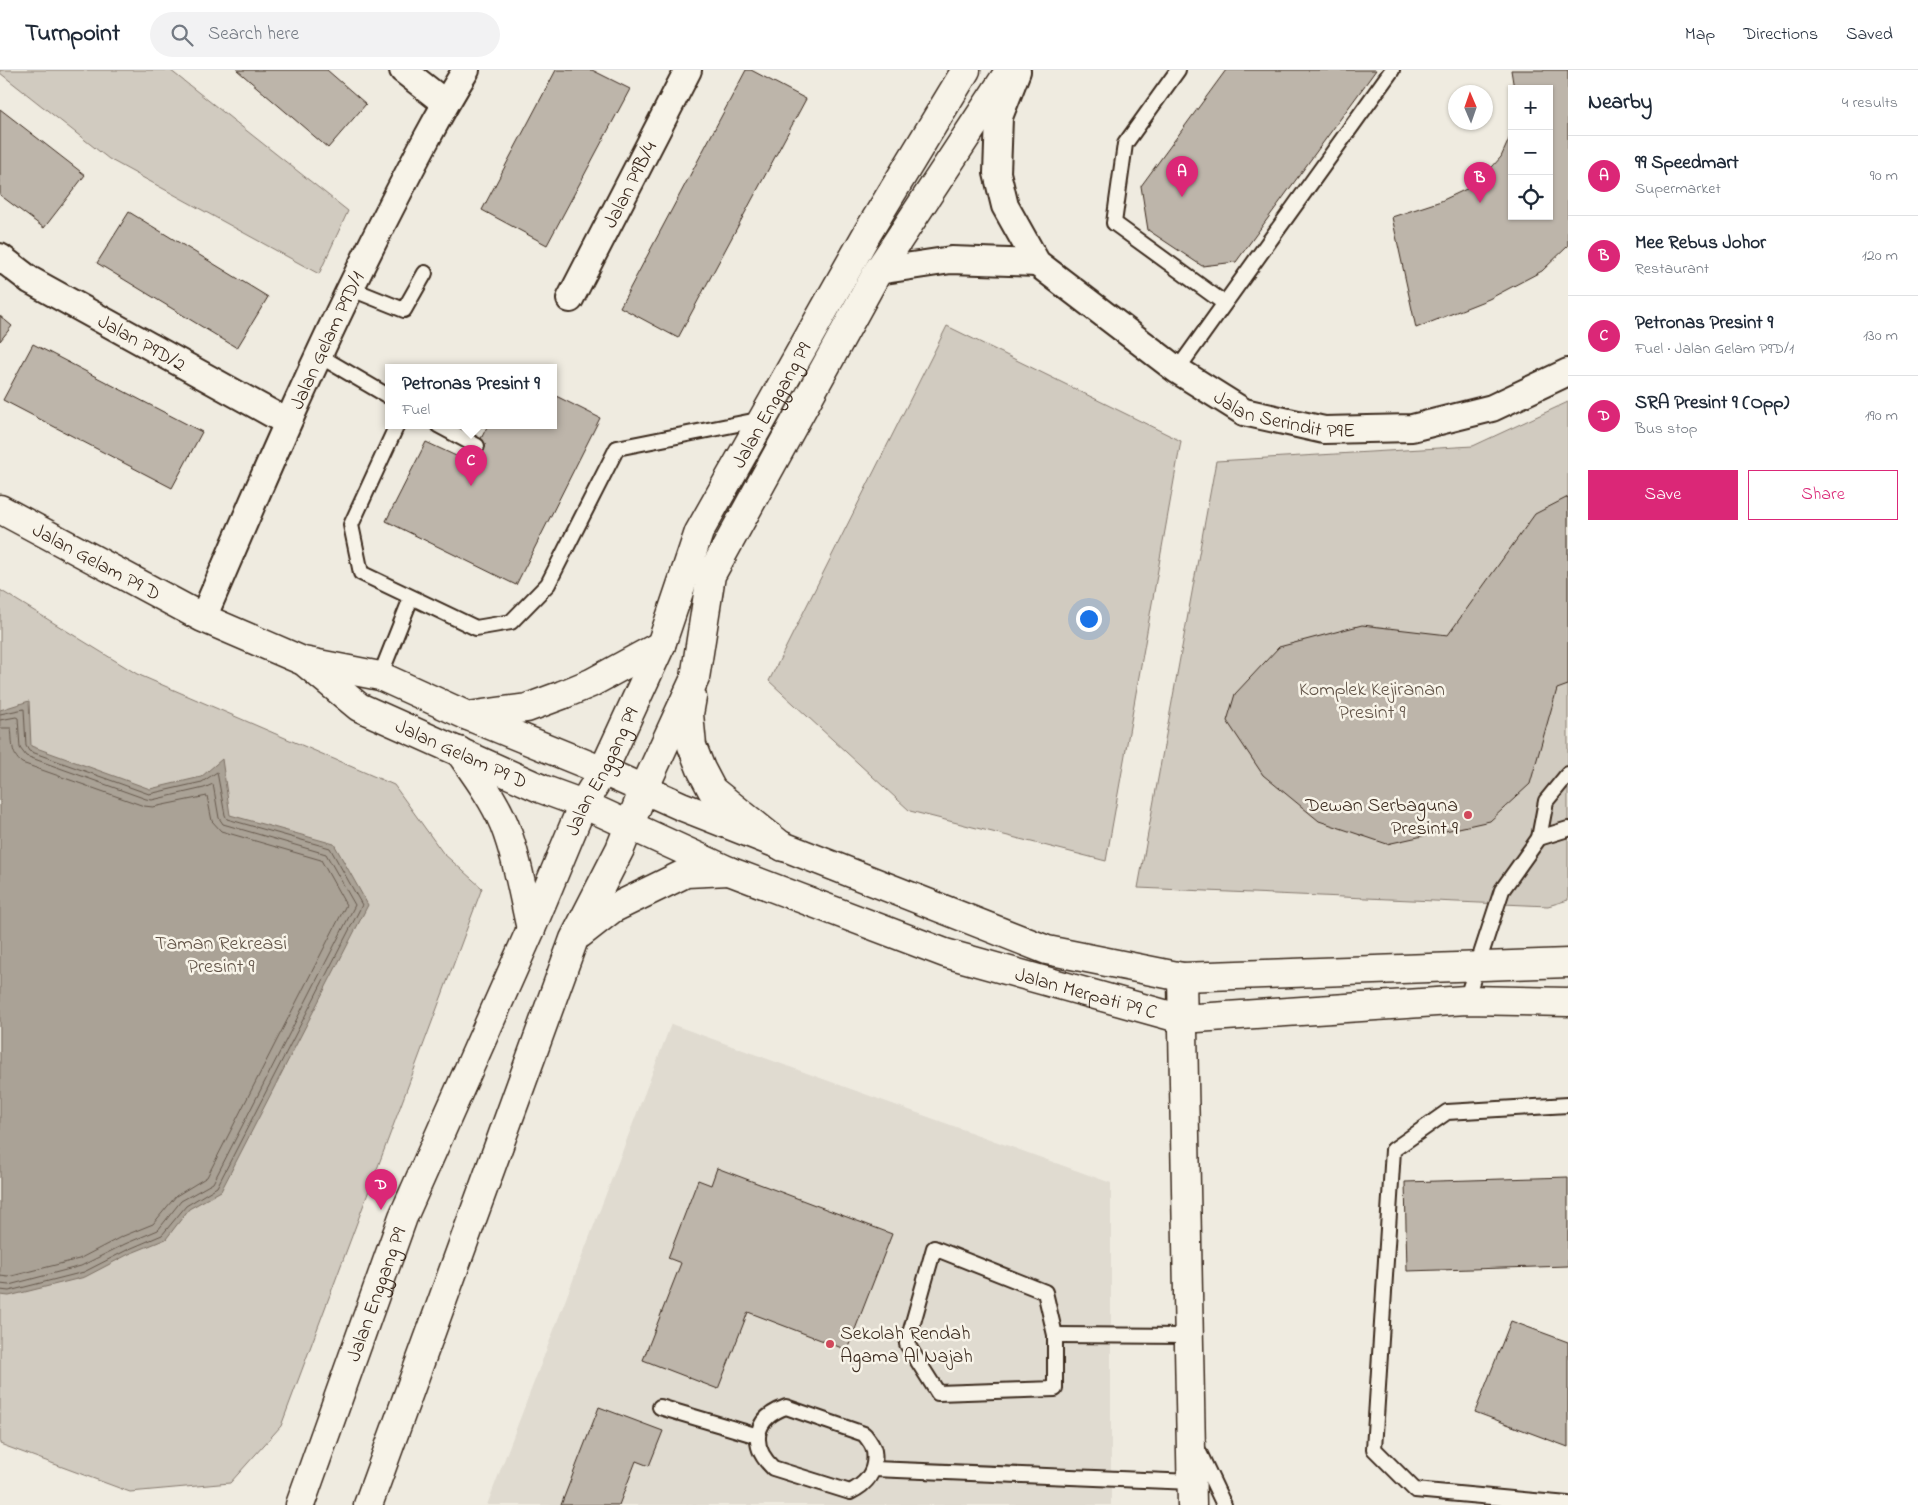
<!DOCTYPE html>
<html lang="en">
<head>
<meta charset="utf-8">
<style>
	body { margin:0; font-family:"Indie Flower",sans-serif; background:#f2f2f3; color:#1f2937 }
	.controls { position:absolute; right:15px; top:15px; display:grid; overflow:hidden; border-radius:0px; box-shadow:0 1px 4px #0004 }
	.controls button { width:45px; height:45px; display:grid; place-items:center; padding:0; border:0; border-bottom:1px solid #e0e1e3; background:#fff; color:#1f2937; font:25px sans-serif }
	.compass { position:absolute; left:1448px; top:15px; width:45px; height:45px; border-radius:50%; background:#fff; box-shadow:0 1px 4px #0004; rotate:358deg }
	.you { position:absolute; left:1088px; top:548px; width:18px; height:18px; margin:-12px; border:4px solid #fff; border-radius:50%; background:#1a73e8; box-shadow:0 0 0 8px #1a73e833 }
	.badge { display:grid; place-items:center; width:32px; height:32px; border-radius:50%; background:#db2777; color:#fff; font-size:16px; font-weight:700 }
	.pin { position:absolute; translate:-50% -41px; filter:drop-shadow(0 1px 2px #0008) }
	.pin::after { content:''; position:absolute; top:26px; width:18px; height:15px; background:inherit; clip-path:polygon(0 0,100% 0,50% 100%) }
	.popup { position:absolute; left:385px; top:294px; width:172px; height:65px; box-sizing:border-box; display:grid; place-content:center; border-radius:0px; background:#fff; filter:drop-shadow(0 1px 4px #0005); font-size:16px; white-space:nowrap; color:#747a83 }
	.popup b { font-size:19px; color:#1f2937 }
	.popup::after { content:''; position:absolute; left:50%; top:100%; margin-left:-10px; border:10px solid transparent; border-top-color:#fff }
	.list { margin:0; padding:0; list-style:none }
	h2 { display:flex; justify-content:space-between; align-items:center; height:65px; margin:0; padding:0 20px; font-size:21px }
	h2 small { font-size:16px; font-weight:400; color:#747a83 }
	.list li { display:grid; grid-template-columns:32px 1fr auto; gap:15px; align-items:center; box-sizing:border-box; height:80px; padding:0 20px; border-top:1px solid #e0e1e3 }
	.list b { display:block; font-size:19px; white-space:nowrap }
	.list p { margin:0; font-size:16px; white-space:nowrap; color:#747a83 }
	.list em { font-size:16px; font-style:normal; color:#747a83 }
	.actions { display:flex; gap:10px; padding:15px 20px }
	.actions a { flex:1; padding:11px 0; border:1px solid #db2777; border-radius:0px; text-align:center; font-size:18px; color:#db2777 }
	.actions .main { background:#db2777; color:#fff }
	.icon { flex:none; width:28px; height:28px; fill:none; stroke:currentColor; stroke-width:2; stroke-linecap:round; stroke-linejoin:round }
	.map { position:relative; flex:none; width:1568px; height:1435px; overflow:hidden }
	header { display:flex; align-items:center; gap:30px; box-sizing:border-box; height:70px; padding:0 25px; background:#fff; border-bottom:1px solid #e0e1e3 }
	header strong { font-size:24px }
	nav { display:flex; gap:28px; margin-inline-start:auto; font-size:18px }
	.search { width:350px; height:45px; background:#f2f2f3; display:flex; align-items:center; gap:12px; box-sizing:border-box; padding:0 18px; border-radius:28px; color:#747a83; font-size:19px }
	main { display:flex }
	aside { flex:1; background:#fff }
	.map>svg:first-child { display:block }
	.built { fill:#e0dbd0 }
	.green { fill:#d1cbc0; stroke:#867a6f }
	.water { fill:#aaa296; stroke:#7e7266 }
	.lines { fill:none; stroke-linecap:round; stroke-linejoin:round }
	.shore { stroke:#675a4e; stroke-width:1 }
	.building { fill:#bdb5aa; stroke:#3b2a1e }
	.service-casing { stroke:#3b2a1e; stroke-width:18 }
	.minor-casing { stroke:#3b2a1e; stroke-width:30 }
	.tertiary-casing { stroke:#3b2a1e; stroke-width:31 }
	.secondary-casing { stroke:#3b2a1e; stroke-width:31 }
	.service { stroke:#f7f3e8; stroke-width:14 }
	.minor { stroke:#f7f3e8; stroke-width:26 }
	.tertiary { stroke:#f7f3e8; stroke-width:28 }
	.secondary { stroke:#f7f3e8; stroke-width:28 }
	.poi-dot { fill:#d1495b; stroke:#f7f3e8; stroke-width:2 }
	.labels { text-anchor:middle; stroke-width:5; stroke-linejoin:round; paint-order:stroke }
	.street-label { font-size:20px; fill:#3b2a1e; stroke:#f7f3e8 }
	.park-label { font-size:20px; fill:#605246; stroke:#f7f3e8 }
	.poi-label { font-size:20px; fill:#3b2a1e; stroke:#f7f3e8; text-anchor:end }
</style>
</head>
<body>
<header>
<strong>Turnpoint</strong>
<div class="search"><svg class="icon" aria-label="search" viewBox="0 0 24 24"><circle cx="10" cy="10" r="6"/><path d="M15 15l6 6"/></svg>Search here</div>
<nav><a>Map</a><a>Directions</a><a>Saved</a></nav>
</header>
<main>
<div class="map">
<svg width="1568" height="1435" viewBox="0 0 1568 1435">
	<rect width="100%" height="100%" fill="#efebe0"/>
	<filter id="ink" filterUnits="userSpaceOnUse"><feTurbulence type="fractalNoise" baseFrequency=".02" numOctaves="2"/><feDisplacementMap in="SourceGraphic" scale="10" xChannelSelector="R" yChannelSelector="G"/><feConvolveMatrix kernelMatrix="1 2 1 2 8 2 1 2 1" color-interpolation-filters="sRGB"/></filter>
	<g filter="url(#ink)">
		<!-- built -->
		<polygon class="built" points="671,954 1111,1113 1111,1435 487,1435"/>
		<!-- green -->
		<g class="green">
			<polygon points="0,0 170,0 348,141 319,204 109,89 0,3"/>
			<polygon points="947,256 1181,371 1106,791 910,741 769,611"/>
			<polygon points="1568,332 1568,830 1548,836 1138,818 1216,391 1473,376"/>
			<polygon points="0,520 137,604 394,715 443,783 482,818 281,1356 230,1413 130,1422 0,1374"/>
		</g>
		<!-- water -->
		<polygon class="water" points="29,631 31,676 150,719 201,707 222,689 230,745 334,774 368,835 221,1121 189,1139 166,1169 129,1184 85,1207 9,1226 0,1225 0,640"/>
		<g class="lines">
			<!-- shore -->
			<g class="shore">
				<polyline points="0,644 24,639 26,676 29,681 149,724 202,712 217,702 225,745 227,749 330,778 362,835 217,1117 186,1136 162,1165 127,1180 84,1202 9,1221 0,1220"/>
				<polyline points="0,650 16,647 18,648 20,678 26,686 146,729 152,730 204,718 213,714 219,748 223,754 326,784 355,835 213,1113 181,1131 158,1160 125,1174 81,1196 9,1215 0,1214"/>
				<path d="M0 658H11C13 671 10 684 22 693L144 736 153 737 207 726 212 751 221 761 321 790 346 835 207 1107 176 1126 153 1154 121 1167 79 1189 8 1207 0 1206"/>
			</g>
		</g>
		<!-- building -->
		<g class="building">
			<polygon points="237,0 327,0 366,34 328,78"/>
			<polygon points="556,0 592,0 630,19 547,175 482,140"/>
			<polygon points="746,0 751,0 806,29 678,268 620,237"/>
			<polygon points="1226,0 1376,0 1236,192 1202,196 1148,160 1141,116"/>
			<polygon points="1511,0 1568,0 1568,176 1542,201 1489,229 1416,258 1392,147 1441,131 1477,114 1501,87 1510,67 1512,48 1512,146 1549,146 1549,19 1514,19"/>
			<polygon points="0,39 85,105 44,158 0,125"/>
			<polygon points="129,142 268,227 237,278 97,193"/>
			<polygon points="0,246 12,256 0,271"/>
			<polygon points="33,274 202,362 172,418 3,330"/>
			<polygon points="554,325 600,348 516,515 386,451 426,372 469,392 488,355 554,355"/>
			<polygon points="1568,427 1568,615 1557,619 1530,714 1490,751 1387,774 1319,751 1263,705 1227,651 1235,624 1279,577 1362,555 1448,565 1535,444"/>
			<polygon points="717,1098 892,1164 847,1280 748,1242 718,1319 643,1290 681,1193 668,1188 698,1110 711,1115"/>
			<polygon points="1568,1107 1568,1196 1407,1201 1405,1112"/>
			<polygon points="1511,1251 1568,1272 1568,1377 1475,1342"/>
			<polygon points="599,1337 663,1361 649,1396 636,1391 619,1435 561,1435"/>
		</g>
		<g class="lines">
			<defs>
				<g id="service">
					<polyline points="1178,0 1125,74 1114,153 1224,233"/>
					<polyline points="349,218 404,240 425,203"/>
					<polyline points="318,285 388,326"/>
					<polyline points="1177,300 1392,0"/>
					<polyline points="397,355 351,455 361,503 476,558 511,552 548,514 617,378 763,349"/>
					<polyline points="438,355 477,376"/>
					<polyline points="380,606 411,528"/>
					<polyline points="1539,768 1546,731 1568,704"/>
					<polyline points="1466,930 1502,820 1539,768 1568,759"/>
					<polyline points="1568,1035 1447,1042 1393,1080 1374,1379 1415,1420 1568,1434"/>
					<polygon points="934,1178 1045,1222 1055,1265 1055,1319 938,1323 907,1274"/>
					<polyline points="1055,1265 1189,1266"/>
					<polyline points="660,1337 758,1366"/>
					<path d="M786 1337 864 1364C868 1369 873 1375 874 1381 877 1401 867 1414 850 1422L773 1398C749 1375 754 1348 786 1337Z"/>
					<polyline points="1198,1380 1224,1435"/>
					<polyline points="874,1399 1192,1412"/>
				</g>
				<g id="minor">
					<polyline points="403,0 445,33"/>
					<path id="s1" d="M1017 1 999 47 997 103 1005 136 1037 193 1177 300 1244 342 1324 360 1412 358 1492 338 1568 302"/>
					<path id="s2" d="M0 187 30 210 287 352"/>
					<polyline points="878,201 951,190 1037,193"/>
					<path id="s3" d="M570 229 688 0"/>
					<path id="s4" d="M203 548C262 410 321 273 390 139 414 92 438 45 466 0"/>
				</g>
				<g id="tertiary">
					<path id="s5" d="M0 439 203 548 303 591 380 606 468 646 603 701 681 736 1047 880 1182 907 1568 893"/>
					<path id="s6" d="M307 594 359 637 542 719 583 734 729 801 945 883 1182 949 1466 930 1568 932"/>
					<polyline points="1182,907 1192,1435"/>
				</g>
				<g id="secondary">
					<polyline points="692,627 689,644 692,676 701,699 712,720 783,777"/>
					<polyline points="468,646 527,638 562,625 591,613 661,575"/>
					<path d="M459 681C475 704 493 728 504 754 517 787 523 824 531 859"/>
					<polyline points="580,864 612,839 686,803 729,801"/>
					<path id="s7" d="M300 1435 403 1147 531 859 583 734 603 701 661 575 699 462 868 162 966 0"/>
					<polyline points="368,1435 574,869 620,779 644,719 695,608 711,505 878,201 1010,0"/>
				</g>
			</defs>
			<!-- service casing -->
			<use href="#service" class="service-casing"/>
			<!-- minor casing -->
			<use href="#minor" class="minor-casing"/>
			<!-- tertiary casing -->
			<use href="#tertiary" class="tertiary-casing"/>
			<!-- secondary casing -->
			<use href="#secondary" class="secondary-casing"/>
			<!-- service -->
			<use href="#service" class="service"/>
			<!-- minor -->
			<use href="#minor" class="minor"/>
			<!-- tertiary -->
			<use href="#tertiary" class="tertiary"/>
			<!-- secondary -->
			<use href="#secondary" class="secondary"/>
		</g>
	</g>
	<!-- markers -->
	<g class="poi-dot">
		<circle cx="1468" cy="745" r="5"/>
		<circle cx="830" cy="1274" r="5"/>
	</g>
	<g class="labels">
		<!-- street labels -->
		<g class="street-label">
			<text dy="7" stroke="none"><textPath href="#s3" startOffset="129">Jalan P9B/4</textPath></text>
			<text dy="7" stroke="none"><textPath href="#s4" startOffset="304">Jalan Gelam P9D/1</textPath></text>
			<text dy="7" stroke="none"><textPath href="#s2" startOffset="166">Jalan P9D/2</textPath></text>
			<text dy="7" stroke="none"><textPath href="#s7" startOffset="1199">Jalan Enggang P9</textPath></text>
			<text dy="7" stroke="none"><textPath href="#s1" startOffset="500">Jalan Serindit P9E</textPath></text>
			<text dy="7" stroke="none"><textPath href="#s5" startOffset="110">Jalan Gelam P9 D</textPath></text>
			<text dy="7" stroke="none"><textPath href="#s6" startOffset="180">Jalan Gelam P9 D</textPath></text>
			<text dy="7" stroke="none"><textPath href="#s7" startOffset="794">Jalan Enggang P9</textPath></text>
			<text dy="7" stroke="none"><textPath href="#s6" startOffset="850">Jalan Merpati P9 C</textPath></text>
			<text dy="7" stroke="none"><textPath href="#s7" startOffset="224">Jalan Enggang P9</textPath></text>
		</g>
		<!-- park labels -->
		<g class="park-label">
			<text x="1372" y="625">Komplek Kejiranan<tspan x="1372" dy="23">Presint 9</tspan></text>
			<text x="221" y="879">Taman Rekreasi<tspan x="221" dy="23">Presint 9</tspan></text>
		</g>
		<!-- poi labels -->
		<g class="poi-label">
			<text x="1458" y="741">Dewan Serbaguna<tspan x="1458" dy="23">Presint 9</tspan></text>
			<text x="840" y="1269" text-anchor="start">Sekolah Rendah<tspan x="840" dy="23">Agama Al Najah</tspan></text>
		</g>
	</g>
</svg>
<div class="controls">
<button>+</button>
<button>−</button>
<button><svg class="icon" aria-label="locate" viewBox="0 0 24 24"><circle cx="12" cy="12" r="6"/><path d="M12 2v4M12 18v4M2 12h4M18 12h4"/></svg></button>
</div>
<svg class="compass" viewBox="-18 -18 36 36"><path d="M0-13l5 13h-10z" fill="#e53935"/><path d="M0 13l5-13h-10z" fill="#747a83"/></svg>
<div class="you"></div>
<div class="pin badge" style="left:1182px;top:127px">A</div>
<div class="pin badge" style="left:1480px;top:133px">B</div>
<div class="pin badge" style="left:471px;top:416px">C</div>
<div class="popup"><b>Petronas Presint 9</b>Fuel</div>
<div class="pin badge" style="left:381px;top:1140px">D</div>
</div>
<aside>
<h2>Nearby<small>4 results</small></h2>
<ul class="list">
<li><span class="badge">A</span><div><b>99 Speedmart</b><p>Supermarket</p></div><em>90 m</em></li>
<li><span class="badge">B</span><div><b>Mee Rebus Johor</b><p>Restaurant</p></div><em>120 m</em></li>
<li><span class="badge">C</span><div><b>Petronas Presint 9</b><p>Fuel · Jalan Gelam P9D/1</p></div><em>130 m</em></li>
<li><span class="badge">D</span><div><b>SRA Presint 9 (Opp)</b><p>Bus stop</p></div><em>190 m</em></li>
</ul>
<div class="actions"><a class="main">Save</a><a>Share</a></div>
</aside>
</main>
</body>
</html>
